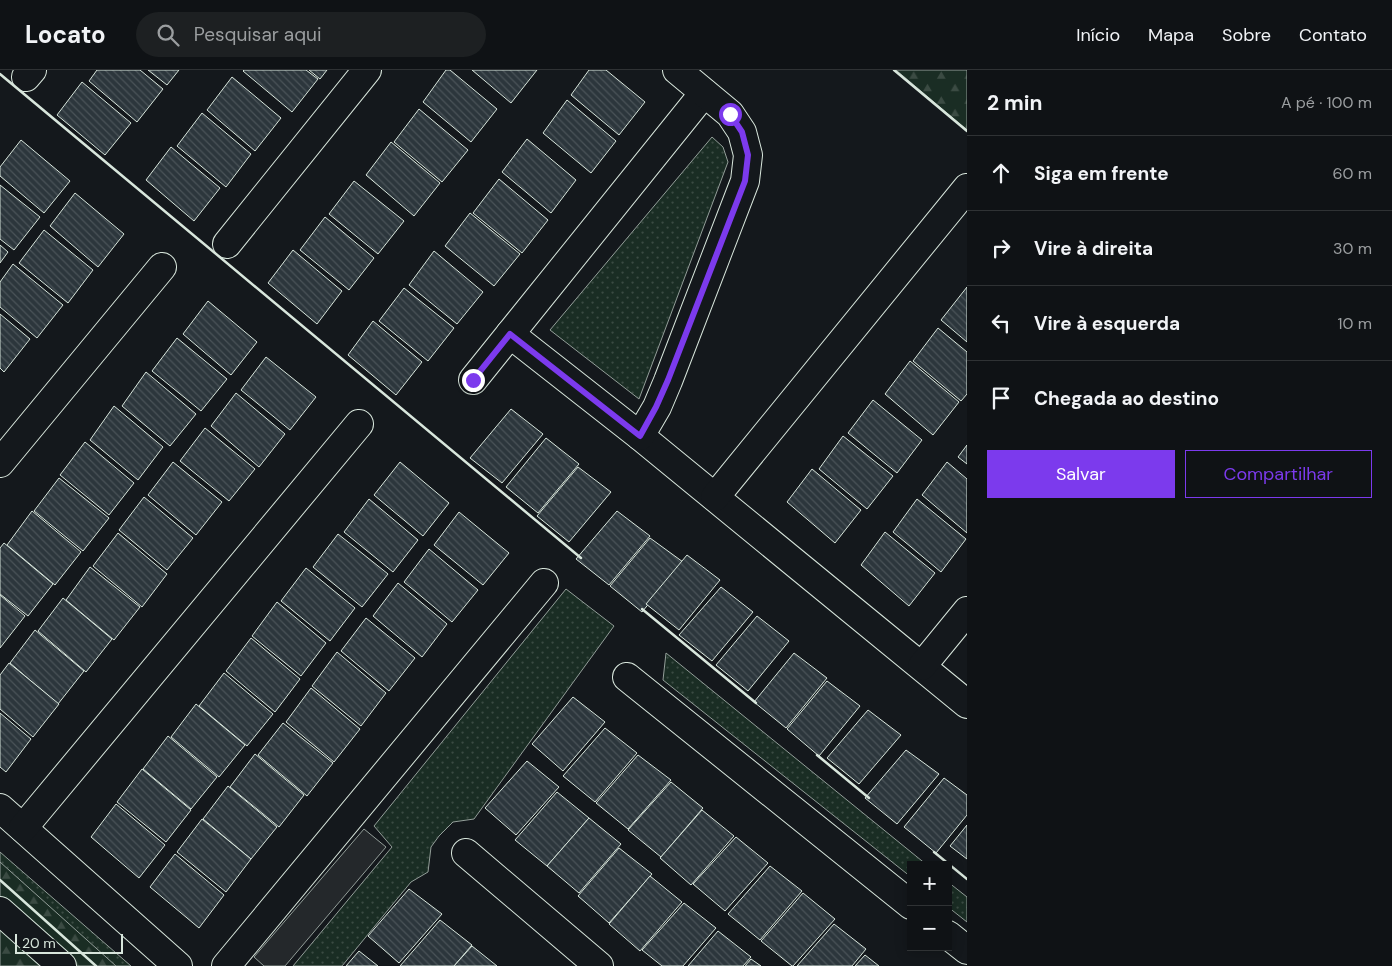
<!DOCTYPE html>
<html lang="pt">
<head>
<meta charset="utf-8">
<style>
	body { margin:0; font-family:"DM Sans",sans-serif; background:#1d2022; color:#f1f3f6 }
	.controls { position:absolute; right:15px; bottom:15px; display:grid; overflow:hidden; border-radius:0px; box-shadow:0 2px 12px #0003 }
	.controls button { width:45px; height:45px; display:grid; place-items:center; padding:0; border:0; border-bottom:1px solid #2f3234; background:#0f1215; color:#f1f3f6; font:25px sans-serif }
	.scale { position:absolute; left:15px; bottom:12px; width:108px; box-sizing:border-box; padding-left:5px; border:2px solid #d8e6dc; border-top:0; font-size:14px; line-height:18px; white-space:nowrap; color:#d8e6dc; -webkit-text-stroke:4px #14181c; paint-order:stroke }
	.stop { position:absolute; width:15px; height:15px; margin:-11px; border:4px solid #7c3aed; border-radius:50%; background:#fff }
	.stop.end { background:#7c3aed; border-color:#fff; box-shadow:0 1px 5px #0008 }
	.list { margin:0; padding:0; list-style:none }
	h2 { display:flex; justify-content:space-between; align-items:center; height:65px; margin:0; padding:0 20px; font-size:21px }
	h2 small { font-size:16px; font-weight:400; color:#9b9ea0 }
	.list li { display:grid; grid-template-columns:32px 1fr auto; gap:15px; align-items:center; box-sizing:border-box; height:75px; padding:0 20px; border-top:1px solid #2f3234 }
	.list b { display:block; font-size:19px; white-space:nowrap }
	.list em { font-size:16px; font-style:normal; color:#9b9ea0 }
	.actions { display:flex; gap:10px; padding:15px 20px }
	.actions a { flex:1; padding:11px 0; border:1px solid #7c3aed; border-radius:0px; text-align:center; font-size:18px; color:#7c3aed }
	.actions .main { background:#7c3aed; color:#fff }
	.icon { flex:none; width:28px; height:28px; fill:none; stroke:currentColor; stroke-width:2; stroke-linecap:round; stroke-linejoin:round }
	.map { position:relative; flex:none; width:967px; height:896px; overflow:hidden }
	header { display:flex; align-items:center; gap:30px; box-sizing:border-box; height:70px; padding:0 25px; background:#0f1215; border-bottom:1px solid #2f3234 }
	header strong { font-size:24px }
	nav { display:flex; gap:28px; margin-inline-start:auto; font-size:18px }
	.search { width:350px; height:45px; background:#1d2022; display:flex; align-items:center; gap:12px; box-sizing:border-box; padding:0 18px; border-radius:28px; color:#9b9ea0; font-size:19px }
	main { display:flex }
	aside { flex:1; background:#0f1215 }
	.map>svg:first-child { display:block }
	.grass { fill:url(#grass-dots); stroke:#939e99 }
	.forest { fill:url(#forest-firs); stroke:#939e99 }
	.parking { fill:#24282b; stroke:#939e99 }
	.building { fill:url(#building-back-hatch); stroke:#d8e6dc }
	.lines { fill:none; stroke-linecap:round; stroke-linejoin:round }
	.street-casing { stroke:#d8e6dc; stroke-width:30 }
	.street { stroke:#14181c; stroke-width:28 }
	.wall { stroke:#d8e6dc; stroke-width:2.5 }
	.route { stroke:#7c3aed; stroke-width:6 }
</style>
</head>
<body>
<header>
<strong>Locato</strong>
<div class="search"><svg class="icon" aria-label="search" viewBox="0 0 24 24"><circle cx="10" cy="10" r="6"/><path d="M15 15l6 6"/></svg>Pesquisar aqui</div>
<nav><a>Início</a><a>Mapa</a><a>Sobre</a><a>Contato</a></nav>
</header>
<main>
<div class="map">
<svg width="967" height="896" viewBox="0 0 967 896">
	<defs>
		<pattern id="grass-dots" width="8" height="8" patternUnits="userSpaceOnUse" patternTransform="scale(1.25)"><rect width="8" height="8" fill="#1a2d24"/><path d="M2 2h.1M6 6h.1" fill="none" stroke="#3b4b43" stroke-width="1.8" stroke-linecap="round"/></pattern>
		<pattern id="forest-firs" width="22" height="20" patternUnits="userSpaceOnUse" patternTransform="scale(1.25)"><rect width="22" height="20" fill="#1a2d24"/><path d="M5 1l3.5 6h-7zM16 11l3.5 6h-7z" fill="#3b4b43"/></pattern>
		<pattern id="building-back-hatch" width="6" height="6" patternUnits="userSpaceOnUse" patternTransform="scale(1.25)"><rect width="6" height="6" fill="#2c363c"/><path d="M-1 5l2 2M0 0l6 6M5-1l2 2" fill="none" stroke="#4a5358"/></pattern>
	</defs>
	<rect width="100%" height="100%" fill="#14181c"/>
	<!-- grass -->
	<g class="grass">
		<polygon points="712,67 723,77 728,92 639,329 550,260"/>
		<polygon points="566,519 614,556 474,749 453,752 439,766 431,777 428,802 411,812 342,896 293,896 392,777 374,756"/>
		<polygon points="666,583 927,795 911,795 911,807 663,610"/>
		<polygon points="0,782 131,896 100,896 0,807"/>
		<polygon points="948,812 967,827 967,852 948,837"/>
	</g>
	<!-- forest -->
	<g class="forest">
		<polygon points="896,0 967,0 967,60"/>
		<polygon points="0,792 116,896 0,896"/>
	</g>
	<!-- parking -->
	<polygon class="parking" points="364,759 386,777 285,896 264,896 254,887"/>
	<!-- building -->
	<g class="building">
		<polygon points="97,0 140,0 163,19 137,52 89,11"/>
		<polygon points="148,0 179,0 167,15"/>
		<polygon points="244,0 306,0 318,9 292,42 243,1"/>
		<polygon points="309,0 327,0 320,9"/>
		<polygon points="446,0 450,0 497,39 471,72 423,32"/>
		<polygon points="472,0 537,0 511,33"/>
		<polygon points="589,0 606,0 645,32 619,65 571,25"/>
		<polygon points="232,7 281,48 255,81 207,40"/>
		<polygon points="82,12 131,53 105,85 57,45"/>
		<polygon points="567,30 616,71 591,103 543,63"/>
		<polygon points="419,39 468,80 442,112 394,72"/>
		<polygon points="202,43 251,84 226,117 177,76"/>
		<polygon points="527,69 576,110 551,143 502,102"/>
		<polygon points="21,70 70,111 44,143 0,106 0,97"/>
		<polygon points="391,72 440,113 414,146 366,105"/>
		<polygon points="171,77 220,118 194,151 146,110"/>
		<polygon points="499,109 548,150 522,183 473,143"/>
		<polygon points="354,111 404,151 378,184 329,144"/>
		<polygon points="0,115 40,147 14,180 0,169"/>
		<polygon points="75,123 124,164 98,197 50,156"/>
		<polygon points="470,143 520,184 494,216 445,176"/>
		<polygon points="325,147 374,188 349,220 300,180"/>
		<polygon points="44,160 93,200 68,233 19,193"/>
		<polygon points="0,175 8,182 0,193"/>
		<polygon points="293,180 342,221 317,254 268,213"/>
		<polygon points="434,181 483,222 457,254 409,215"/>
		<polygon points="13,194 63,235 37,268 0,237 0,212"/>
		<polygon points="967,217 967,272 941,250"/>
		<polygon points="404,218 454,258 428,291 379,251"/>
		<polygon points="208,231 257,272 231,305 183,264"/>
		<polygon points="0,244 30,269 4,302 0,298"/>
		<polygon points="373,251 422,292 396,325 348,285"/>
		<polygon points="938,258 967,282 967,324 961,331 913,291"/>
		<polygon points="177,268 227,309 201,341 152,301"/>
		<polygon points="266,287 316,327 290,360 241,320"/>
		<polygon points="910,291 959,332 933,365 885,324"/>
		<polygon points="146,302 196,344 170,376 122,336"/>
		<polygon points="236,323 285,364 259,397 211,356"/>
		<polygon points="873,330 922,370 897,403 848,363"/>
		<polygon points="114,336 163,377 138,410 90,370"/>
		<polygon points="511,339 543,364 502,413 470,388"/>
		<polygon points="205,358 255,399 229,431 180,391"/>
		<polygon points="843,366 893,406 867,439 819,399"/>
		<polygon points="546,368 579,394 538,443 506,417"/>
		<polygon points="85,372 134,413 109,445 60,405"/>
		<polygon points="967,375 967,394 958,387"/>
		<polygon points="173,392 222,432 196,465 148,425"/>
		<polygon points="400,392 449,433 423,466 374,425"/>
		<polygon points="947,392 967,409 967,463 922,425"/>
		<polygon points="578,397 611,422 569,472 537,446"/>
		<polygon points="812,399 861,440 835,473 787,432"/>
		<polygon points="59,408 109,448 83,481 34,441"/>
		<polygon points="144,427 193,468 167,500 119,460"/>
		<polygon points="369,429 418,470 393,502 344,462"/>
		<polygon points="917,429 966,469 941,502 893,462"/>
		<polygon points="32,441 81,482 55,515 7,475"/>
		<polygon points="617,441 650,466 609,515 576,489"/>
		<polygon points="459,442 509,483 483,515 434,475"/>
		<polygon points="885,462 935,503 909,536 861,495"/>
		<polygon points="118,463 167,504 142,537 93,496"/>
		<polygon points="338,464 388,504 362,537 313,497"/>
		<polygon points="650,468 683,492 642,542 610,516"/>
		<polygon points="4,473 53,514 28,546 0,524 0,478"/>
		<polygon points="429,479 478,520 452,552 404,512"/>
		<polygon points="687,485 720,510 679,560 646,534"/>
		<polygon points="90,497 140,537 114,570 66,530"/>
		<polygon points="306,498 355,538 330,571 281,531"/>
		<polygon points="398,513 447,554 422,587 373,546"/>
		<polygon points="721,517 753,542 712,591 679,565"/>
		<polygon points="0,525 25,546 0,578"/>
		<polygon points="63,528 112,569 86,602 38,561"/>
		<polygon points="277,532 326,573 301,606 252,566"/>
		<polygon points="757,546 789,571 748,621 716,595"/>
		<polygon points="366,548 415,588 389,621 341,581"/>
		<polygon points="35,560 84,601 58,634 10,593"/>
		<polygon points="251,568 300,609 275,642 226,601"/>
		<polygon points="337,582 386,623 361,656 312,616"/>
		<polygon points="794,583 827,608 786,658 754,632"/>
		<polygon points="9,593 59,634 33,667 0,639 0,605"/>
		<polygon points="224,603 273,644 247,676 199,636"/>
		<polygon points="827,611 860,636 819,686 787,659"/>
		<polygon points="311,618 360,659 334,692 286,652"/>
		<polygon points="573,627 605,652 563,701 532,674"/>
		<polygon points="196,634 245,675 219,707 171,667"/>
		<polygon points="868,640 901,665 859,714 827,688"/>
		<polygon points="0,643 31,669 6,702 0,697"/>
		<polygon points="283,653 333,693 307,726 258,685"/>
		<polygon points="605,658 637,683 595,732 563,706"/>
		<polygon points="168,666 217,707 191,739 143,699"/>
		<polygon points="906,680 939,704 897,754 865,728"/>
		<polygon points="255,684 304,725 279,757 230,717"/>
		<polygon points="638,685 671,710 628,759 596,733"/>
		<polygon points="527,691 559,717 516,765 485,738"/>
		<polygon points="142,699 191,740 166,772 117,732"/>
		<polygon points="944,708 967,725 967,745 936,783 904,757"/>
		<polygon points="671,712 703,738 661,787 628,760"/>
		<polygon points="228,716 277,757 251,789 203,749"/>
		<polygon points="557,722 589,748 547,796 515,770"/>
		<polygon points="116,734 165,775 139,808 91,767"/>
		<polygon points="702,740 734,766 691,815 660,788"/>
		<polygon points="589,748 621,774 579,823 547,796"/>
		<polygon points="202,749 251,789 226,822 177,782"/>
		<polygon points="967,755 967,789 950,776"/>
		<polygon points="736,767 768,793 725,841 693,814"/>
		<polygon points="619,778 652,804 609,853 578,826"/>
		<polygon points="175,784 224,825 199,858 150,817"/>
		<polygon points="770,796 802,821 760,870 728,844"/>
		<polygon points="650,806 682,832 640,881 609,854"/>
		<polygon points="409,819 442,844 399,893 368,866"/>
		<polygon points="803,823 835,849 793,896 792,896 761,871"/>
		<polygon points="684,833 716,858 683,896 662,896 642,880"/>
		<polygon points="440,850 472,875 454,896 400,896"/>
		<polygon points="834,854 866,879 852,896 797,896"/>
		<polygon points="718,861 751,887 743,896 688,896"/>
		<polygon points="472,876 497,896 454,896"/>
		<polygon points="359,881 378,896 346,896"/>
		<polygon points="865,885 879,896 855,896"/>
		<polygon points="751,889 761,896 745,896"/>
	</g>
	<g class="lines">
		<defs>
			<g id="street">
				<polyline points="26,7 32,0"/>
				<polyline points="227,174 367,0"/>
				<polyline points="510,264 640,366 967,634"/>
				<polyline points="473,310 704,23"/>
				<polyline points="640,366 657,337 668,311 745,111 748,85 742,62 730,44 677,0"/>
				<polyline points="0,393 162,197"/>
				<polyline points="715,427 967,118"/>
				<polyline points="922,596 967,541"/>
				<polyline points="627,607 911,835"/>
				<polyline points="0,738 178,896"/>
				<polyline points="23,758 359,354"/>
				<polyline points="466,783 599,896"/>
				<polyline points="0,841 62,896"/>
				<polyline points="948,865 967,880"/>
				<polyline points="226,896 544,513"/>
			</g>
		</defs>
		<!-- street casing -->
		<use href="#street" class="street-casing"/>
		<!-- street -->
		<use href="#street" class="street"/>
		<!-- wall -->
		<g class="wall">
			<polyline points="894,0 967,61"/>
			<polyline points="0,4 581,488"/>
			<polyline points="642,539 756,633"/>
			<polyline points="817,685 869,728"/>
			<polyline points="934,782 967,809"/>
			<polyline points="0,810 96,896"/>
		</g>
	</g>
	<g class="lines">
		<!-- route -->
		<polyline class="route" points="473,310 510,264 640,366 656,337 668,310 745,111 748,85 742,62 730,44"/>
	</g>
</svg>
<div class="controls">
<button>+</button>
<button>−</button>
</div>
<div class="scale">20 m</div>
<div class="stop" style="left:730px;top:44px"></div>
<div class="stop end" style="left:473px;top:310px"></div>
</div>
<aside>
<h2>2 min<small>A pé · 100 m</small></h2>
<ul class="list">
<li><svg class="icon" aria-label="ahead" viewBox="0 0 24 24"><path d="M12 20V5M6 11l6-6 6 6"/></svg><div><b>Siga em frente</b></div><em>60 m</em></li>
<li><svg class="icon" aria-label="right" viewBox="0 0 24 24"><path d="M7 20v-9h11M14 6l5 5-5 5"/></svg><div><b>Vire à direita</b></div><em>30 m</em></li>
<li><svg class="icon" aria-label="left" viewBox="0 0 24 24"><path d="M17 20v-9H6M10 6l-5 5 5 5"/></svg><div><b>Vire à esquerda</b></div><em>10 m</em></li>
<li><svg class="icon" aria-label="arrive" viewBox="0 0 24 24"><path d="M6 21V4h12l-3 4 3 4H6"/></svg><div><b>Chegada ao destino</b></div></li>
</ul>
<div class="actions"><a class="main">Salvar</a><a>Compartilhar</a></div>
</aside>
</main>
</body>
</html>
